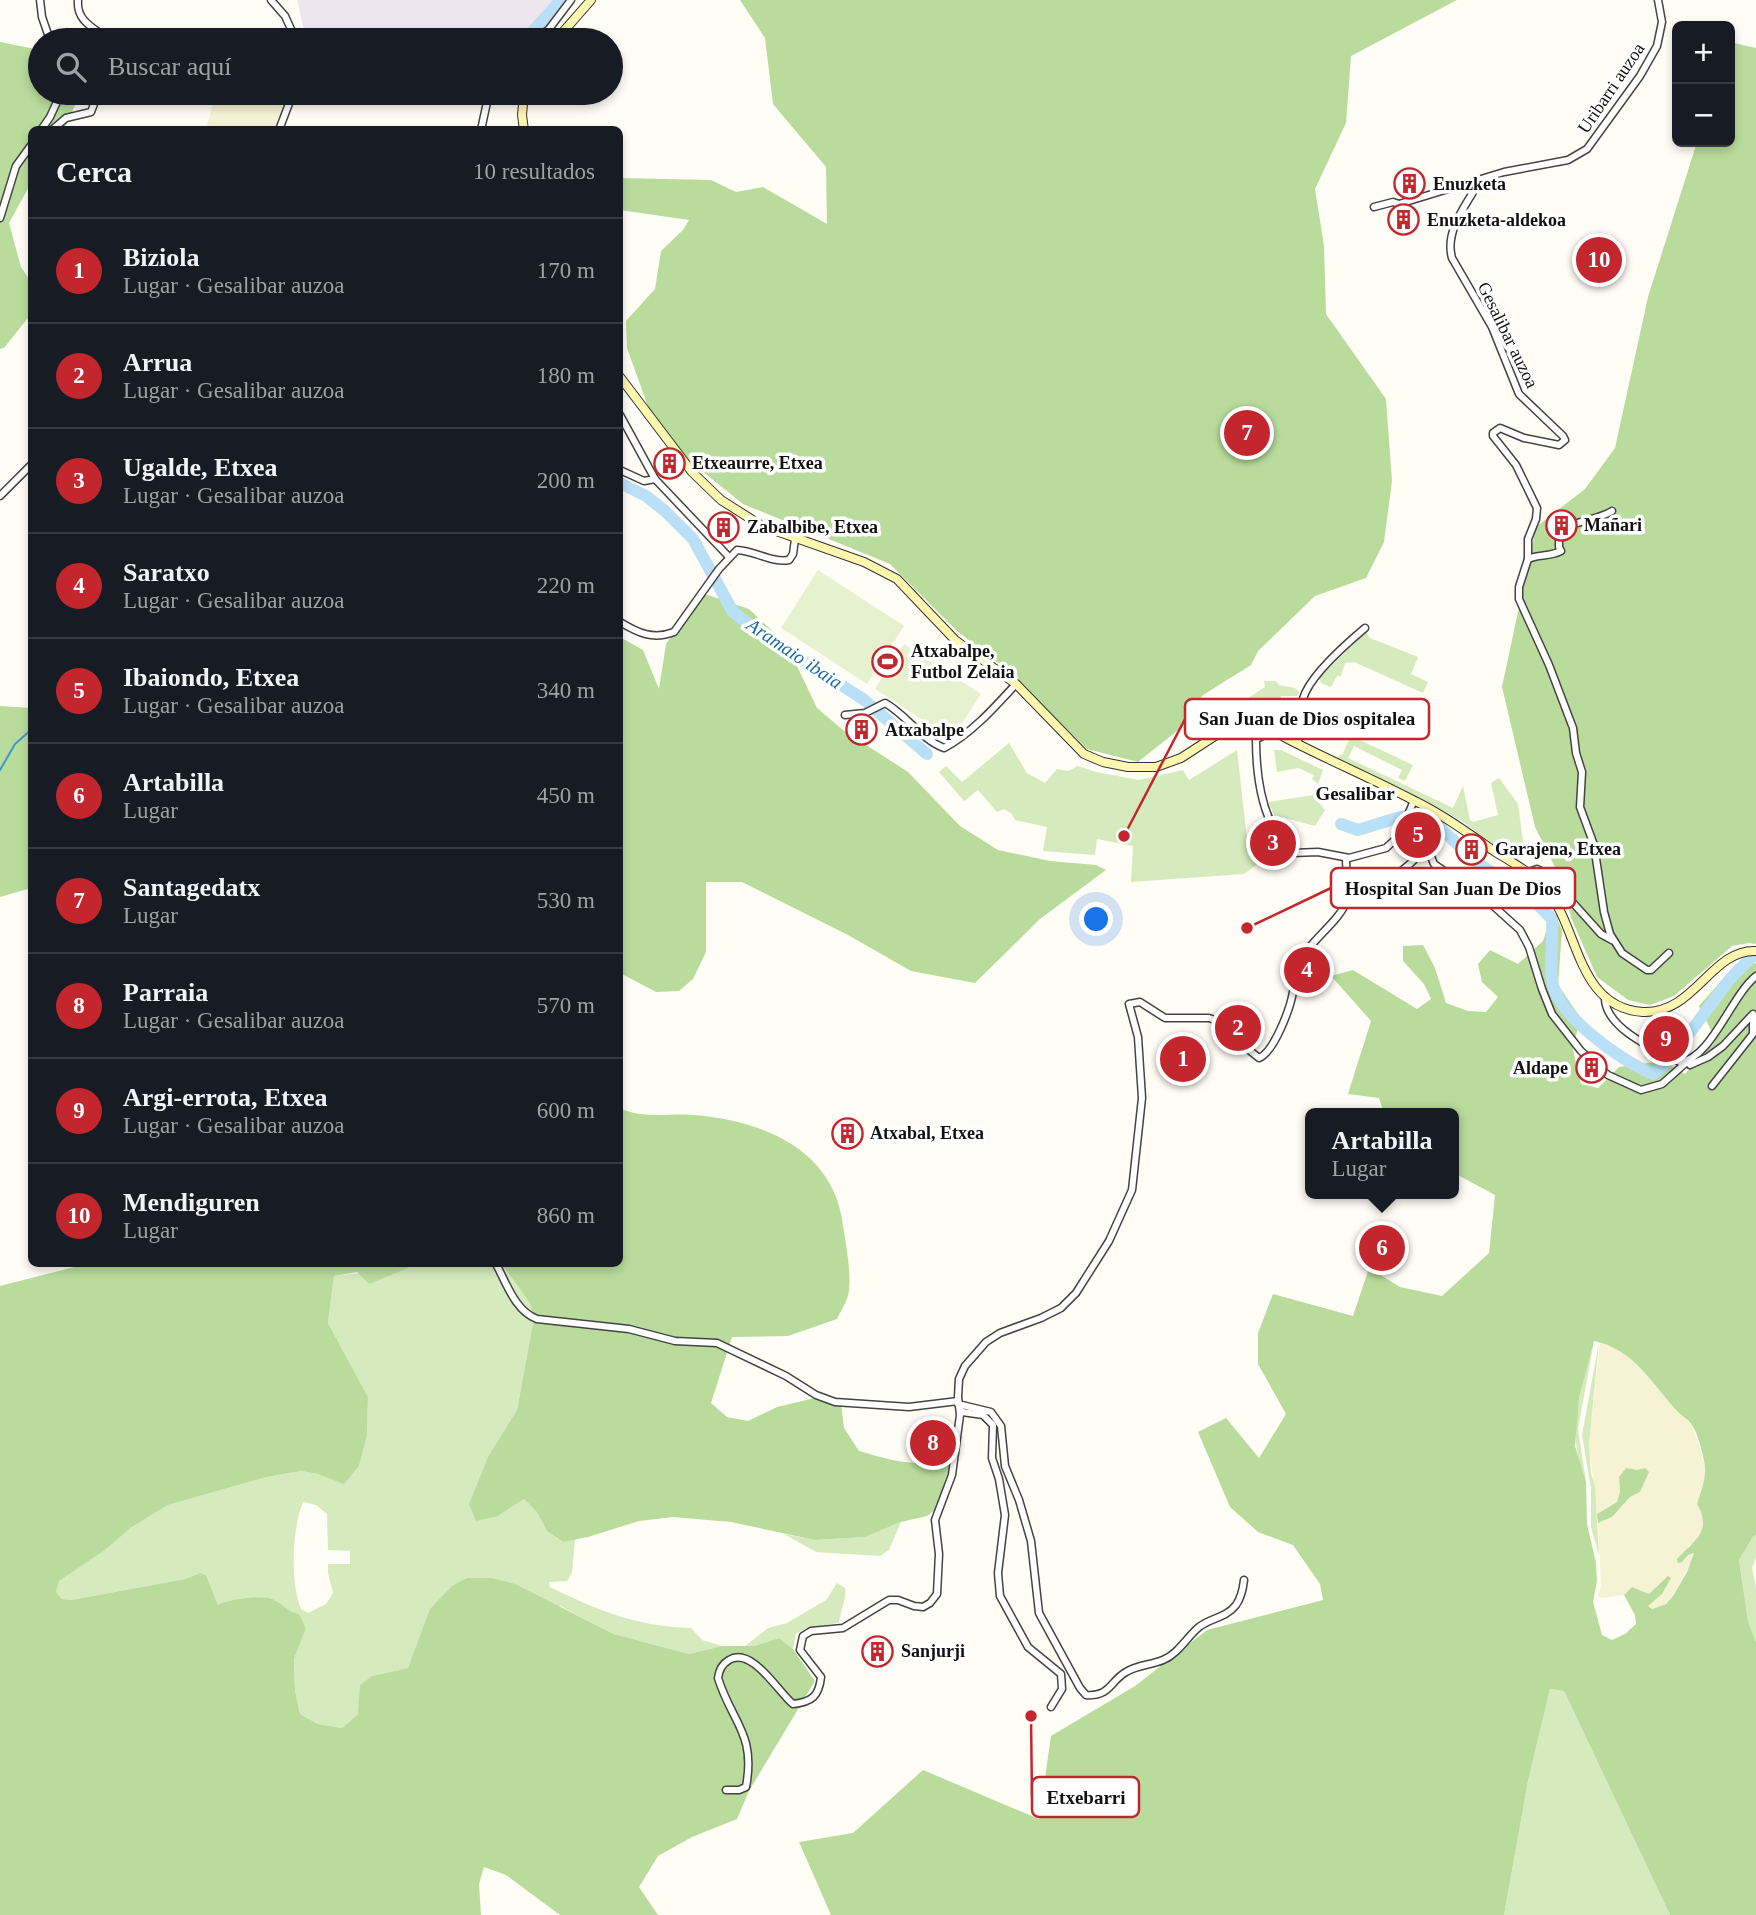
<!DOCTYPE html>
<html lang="es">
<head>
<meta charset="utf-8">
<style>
	body { margin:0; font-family:"Times New Roman",serif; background:#242831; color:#f1f3f6 }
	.controls { position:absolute; right:21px; top:21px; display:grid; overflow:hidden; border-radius:10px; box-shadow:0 4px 10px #0003 }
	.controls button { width:63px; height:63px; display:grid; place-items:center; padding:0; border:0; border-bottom:2px solid #363941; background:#171b24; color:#f1f3f6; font:35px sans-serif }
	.you { position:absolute; left:1097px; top:920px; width:24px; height:24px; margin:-18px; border:5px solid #fff; border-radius:50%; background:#1a73e8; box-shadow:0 0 0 10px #1a73e833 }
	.badge { display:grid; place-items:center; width:46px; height:46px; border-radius:50%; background:#c4262e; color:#fff; font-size:23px; font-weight:700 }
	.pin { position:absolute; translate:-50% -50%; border:4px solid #fff; box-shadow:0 2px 7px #0006 }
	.popup { position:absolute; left:1305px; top:1108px; width:154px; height:91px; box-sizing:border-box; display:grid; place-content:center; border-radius:10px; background:#171b24; filter:drop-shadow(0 2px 5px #0005); font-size:23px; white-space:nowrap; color:#9ea1a6 }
	.popup b { font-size:26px; color:#f1f3f6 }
	.popup::after { content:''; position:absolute; left:50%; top:100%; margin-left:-14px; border:14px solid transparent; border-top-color:#171b24 }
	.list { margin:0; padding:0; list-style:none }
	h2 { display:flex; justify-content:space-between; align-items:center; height:91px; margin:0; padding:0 28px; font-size:30px }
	h2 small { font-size:23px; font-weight:400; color:#9ea1a6 }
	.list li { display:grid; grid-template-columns:46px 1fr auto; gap:21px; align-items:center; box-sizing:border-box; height:105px; padding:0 28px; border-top:2px solid #363941 }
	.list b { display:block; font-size:26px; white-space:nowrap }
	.list p { margin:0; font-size:23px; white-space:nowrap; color:#9ea1a6 }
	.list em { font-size:23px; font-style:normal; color:#9ea1a6 }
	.icon { flex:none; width:38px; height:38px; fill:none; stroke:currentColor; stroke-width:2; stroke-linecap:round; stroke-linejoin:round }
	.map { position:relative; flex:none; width:1756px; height:1915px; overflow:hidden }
	.search { position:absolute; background:#171b24; box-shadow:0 4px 10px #0003; left:28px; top:28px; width:595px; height:77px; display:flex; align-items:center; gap:18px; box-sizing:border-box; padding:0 24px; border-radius:38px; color:#9ea1a6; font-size:26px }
	.panel { position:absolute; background:#171b24; box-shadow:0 4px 10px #0003; left:28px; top:126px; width:595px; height:1141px; border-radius:10px }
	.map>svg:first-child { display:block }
	.industrial { fill:#eee6ef }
	.farmland { fill:#f6f3d4 }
	.green { fill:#d5ebbd; fill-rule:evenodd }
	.forest { fill:#b9dc9c; fill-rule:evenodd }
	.pitch { fill:#e6f2cf }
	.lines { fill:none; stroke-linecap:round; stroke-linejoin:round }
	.stream { stroke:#3f96cf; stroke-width:2 }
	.river { stroke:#b9e0f7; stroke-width:12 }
	.street-casing { stroke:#444; stroke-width:9 }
	.secondary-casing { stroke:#333; stroke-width:10 }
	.street { stroke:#fff; stroke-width:6 }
	.secondary { stroke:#fff6b0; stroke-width:8 }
	.labels { text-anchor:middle; stroke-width:7; stroke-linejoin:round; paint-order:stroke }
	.street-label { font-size:18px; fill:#111; stroke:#fff }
	.poi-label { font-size:18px; font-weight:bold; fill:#111; stroke:#fff; text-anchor:start }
	.water-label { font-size:19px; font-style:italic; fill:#1768a6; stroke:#fff }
	.neighbourhood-label { font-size:19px; font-weight:bold; fill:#111; stroke:#fff }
	.leader { fill:none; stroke:#c4262e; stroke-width:2.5 }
	.callout-dot { fill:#c4262e; stroke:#fff; stroke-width:2.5 }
	.callout { fill:#fff; stroke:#c4262e; stroke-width:2.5 }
	.callout-label { font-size:19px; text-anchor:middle; font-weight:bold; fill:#111 }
</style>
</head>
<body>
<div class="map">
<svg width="1756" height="1915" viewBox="0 0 1756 1915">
	<rect width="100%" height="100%" fill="#fffdf5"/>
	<!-- industrial -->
	<polygon class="industrial" points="297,0 556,0 520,40 312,40 303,26"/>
	<!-- farmland -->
	<g class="farmland">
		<polygon points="216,93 289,93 276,129 206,129"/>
		<polygon points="1600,1342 1608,1344 1625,1354 1649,1376 1678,1412 1692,1425 1704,1462 1706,1474 1697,1504 1704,1515 1702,1530 1698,1539 1688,1547 1688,1555 1694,1553 1694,1557 1673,1596 1666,1604 1651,1609 1648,1606 1662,1594 1663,1583 1649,1594 1632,1587 1624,1595 1602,1598 1598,1596 1601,1585 1598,1523 1612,1517 1630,1497 1640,1492 1645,1468 1619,1477 1620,1492 1617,1502 1597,1514 1589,1445"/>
	</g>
	<!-- green -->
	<g class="green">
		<polygon points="1366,632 1370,638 1418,657 1411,674 1428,682 1423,693 1354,662 1345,663 1341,676 1337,676 1331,687 1321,683 1319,678"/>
		<path d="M1264 681H1276L1279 685 1295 688 1299 692 1297 696H1281V698L1275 700 1271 707 1272 719C1253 717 1238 714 1221 726L1219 722 1223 716 1219 712 1238 704 1247 705 1248 698 1265 687Z"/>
		<path d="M1351 736 1413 765 1405 781 1398 778 1402 770 1354 746 1348 758 1453 808 1463 786 1470 820 1473 822 1498 815 1491 783 1499 778 1518 804 1524 848 1517 856C1495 852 1477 830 1458 819 1420 796 1379 777 1338 758L1340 754 1342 755Z"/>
		<polygon points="1009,743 1027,773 1045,783 1057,769 1068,771 1078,766 1096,772 1139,780 1183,770 1189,780 1237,750 1247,839 1260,858 1259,863 1244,874 1131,882 1133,846 1097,839 1095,855 1043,851 1047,827 1015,820 1012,814 1004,809 997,812 978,790 964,801 939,772 946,766 962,782"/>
		<polygon points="1274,750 1281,750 1323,770 1318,784 1312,779 1314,775 1298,768 1277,772"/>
		<polygon points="1313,795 1325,810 1315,826 1274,815 1268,802"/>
		<path d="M411 1264H502L531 1305 533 1323 517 1410 489 1455 498 1516 524 1499 536 1511 547 1531 563 1542 575 1539 572 1573 567 1581 549 1582 550 1587C599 1611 635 1626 691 1628L702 1640 722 1646 689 1654 614 1634 560 1606 415 1653 408 1668 372 1676 358 1714 342 1728 318 1724 300 1714 295 1690 294 1659 306 1627 293 1614 270 1598 218 1605 206 1575 200 1573 185 1579 71 1600 62 1599 56 1592 58 1581 105 1550 132 1527 168 1505 267 1477 301 1471 318 1474 344 1483 359 1466 367 1436 368 1397 328 1323 334 1276 408 1268ZM303 1502 316 1505 327 1514 328 1550 350 1551V1564H328V1573L333 1593 326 1604 308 1613 301 1609C290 1583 292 1528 303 1502Z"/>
		<path d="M1594 1341 1578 1429 1586 1482C1565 1433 1581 1390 1594 1341Z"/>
		<polygon points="1599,1342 1589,1445 1591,1474 1595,1486 1599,1556 1591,1527 1591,1489 1582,1435"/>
		<polygon points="901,1522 889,1550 880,1556 816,1552 784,1534 815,1540 865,1537"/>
		<polygon points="1756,1535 1756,1558 1752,1568 1756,1587 1756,1642 1748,1621 1739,1560 1753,1537"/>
		<path d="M837 1583 845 1588C847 1599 840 1611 839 1623L806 1628 796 1634 793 1649 779 1638 754 1646H745L768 1628 787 1623 826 1600Z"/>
		<polygon points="1550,1689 1564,1691 1670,1915 1504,1915 1528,1781"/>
	</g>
	<!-- forest -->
	<g class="forest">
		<polygon points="740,0 1457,0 1351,56 1346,123 1315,189 1324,246 1326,314 1386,399 1392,481 1384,542 1366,578 1315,596 1258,651 1251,665 1203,695 1189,713 1182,727 1138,762 1087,749 1006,669 956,630 890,564 743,504 687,459 650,412 627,348 626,321 655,289 661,251 683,230 689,220 620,210 620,178 711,180 736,192 763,187 827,224 826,167 773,104 765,38"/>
		<polygon points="0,42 40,50 40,93 77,93 77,101 64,129 32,130 31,183 9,223 21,267 31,282 31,322 27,319 4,348 0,349"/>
		<polygon points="1730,42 1756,48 1756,944 1749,943 1732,946 1674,996 1650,1005 1628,1000 1597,977 1572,920 1558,873 1535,827 1502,687 1536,527 1585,489 1615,448 1648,297 1697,142 1730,142"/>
		<polygon points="702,593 749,609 787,645 817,708 843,730 908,772 960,826 998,850 1050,861 1096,865 1106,870 1040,919 975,983 911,971 848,935 742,882 706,882 706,952 693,979 679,991 656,992 620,973 620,637 643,650 659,689 666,644"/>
		<polygon points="0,706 32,708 31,888 0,897"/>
		<path d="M1553 910 1562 930 1558 985 1580 1017 1573 1050 1581 1084 1598 1088 1619 1067 1662 1061 1685 1074 1714 1043 1711 1030 1699 1006 1735 965 1754 962 1756 964V1535L1753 1537 1739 1560 1748 1621 1756 1642V1915H1670L1564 1691 1550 1689 1528 1781 1504 1915H831L799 1842 853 1833 923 1770 1039 1819 1051 1736 1135 1686 1207 1630 1323 1600 1320 1584 1293 1545 1258 1532 1230 1507 1198 1432 1226 1418 1259 1458 1286 1414 1258 1364V1333L1273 1294 1353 1316 1369 1268 1400 1287 1442 1296 1489 1253 1495 1195 1454 1173V1113H1384L1379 1098 1348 1094 1371 1021 1331 976 1353 970 1417 1009 1431 999 1424 984 1403 961V946L1423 945 1435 968 1446 1003 1468 1011 1486 1012 1498 997 1482 982 1478 964 1490 950 1518 964 1543 941ZM1594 1341C1632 1348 1652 1383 1676 1410 1680 1415 1688 1419 1692 1425 1698 1434 1702 1451 1704 1461 1708 1476 1701 1490 1697 1504 1713 1531 1694 1541 1677 1559L1678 1563 1682 1562 1688 1555 1694 1553 1687 1572 1673 1596 1666 1604 1652 1609 1648 1606 1662 1594 1671 1578 1668 1576 1649 1594 1632 1587 1624 1595 1635 1615 1636 1624 1625 1634 1612 1640 1602 1635 1593 1602 1597 1581 1596 1563 1587 1524 1586 1482 1575 1446 1579 1398Z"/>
		<path d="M620 1108C641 1119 670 1113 693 1115 761 1120 834 1149 843 1225 846 1246 851 1268 849 1289 849 1299 841 1310 837 1319L788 1336 732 1337 711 1403 727 1417 748 1421 777 1407 815 1398 841 1404 844 1428 859 1451C892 1461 917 1467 952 1461L935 1510 927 1516 901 1522 865 1537 815 1540 731 1522 673 1517 639 1521 588 1537 563 1542 547 1531 536 1511 524 1499 498 1516 476 1521 469 1504 489 1455 517 1410 533 1323 531 1305 502 1264H620Z"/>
		<path d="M86 1264H411L408 1268 369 1284 357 1272 334 1276 328 1323 368 1397 367 1436 359 1466 344 1484 318 1474 301 1471 267 1477 168 1505 132 1527 105 1550 59 1581 56 1592 62 1599 71 1600 185 1579 200 1573 206 1575 218 1605C228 1599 258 1596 269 1598 281 1601 287 1613 299 1614L306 1628 294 1659 295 1690 300 1714 318 1724 342 1728 358 1714 360 1685 372 1676 408 1668 430 1609 452 1586 467 1578H492L515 1584 614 1634 689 1654 722 1646H754L779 1638 793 1649 815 1681 749 1791 737 1819 692 1837 658 1856 639 1887 658 1915H560L506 1875 484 1867 479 1884 481 1915H0V1286Z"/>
		<polygon points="1626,1468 1637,1470 1645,1468 1649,1472 1640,1492 1630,1497 1612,1517 1598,1523 1597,1514 1617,1502 1620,1492 1619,1477"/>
	</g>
	<!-- pitch -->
	<g class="pitch">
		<polygon points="818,570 904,626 867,684 781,628"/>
		<polygon points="904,644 981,694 952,739 875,689"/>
	</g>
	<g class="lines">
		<!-- stream -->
		<polyline class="stream" points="0,770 15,744 32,729"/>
		<!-- river -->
		<g class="river">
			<polyline points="525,40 561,0"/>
			<polyline points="620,483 646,496 665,511 693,539 733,612 764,636 863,699 927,754"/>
			<path d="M1341 824 1358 830 1397 818 1418 814 1433 821 1476 862 1533 900 1552 919C1553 939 1550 960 1552 980 1557 1016 1621 1061 1653 1074L1667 1063 1730 979 1756 953"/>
		</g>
		<defs>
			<g id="street">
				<polyline points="40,0 42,17 50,40"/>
				<path d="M78 0C76 22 95 28 109 40"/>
				<polyline points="271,0 285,16 296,40"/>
				<polyline points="535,40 549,29 571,0"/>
				<polyline points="41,130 50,117 61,93"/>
				<polyline points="52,130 66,118 91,112 98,93"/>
				<polyline points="279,130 293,93"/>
				<polyline points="481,130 489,93"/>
				<path d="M1476 181 1475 189C1463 209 1445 233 1452 258L1492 327 1519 394 1563 436 1565 440 1559 445 1524 438 1500 428 1493 433V436L1516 465 1537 508 1536 519 1528 539V559L1519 587V599L1549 665 1573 728 1576 753 1582 772 1580 807 1594 845 1604 912 1610 934 1622 953 1647 970H1651L1669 953"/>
				<polyline points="1374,207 1393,202 1399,204 1504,172 1568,160 1587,149 1640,76 1657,46 1662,22 1658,0"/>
				<polyline points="0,218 16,166 32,144"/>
				<polyline points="620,415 655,479 729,557"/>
				<polyline points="620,470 644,481 655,479"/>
				<polyline points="0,496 32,464"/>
				<path d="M1528 559C1539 554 1549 557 1561 551L1559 547V534C1574 519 1594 522 1612 511"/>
				<path d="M620 622C638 633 653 640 674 632L719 569 737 550C755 551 772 563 789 560L793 554 795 539"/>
				<path d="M845 715 865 713 885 703C907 715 920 739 944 748 971 734 995 707 1016 684"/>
				<path d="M1268 727 1261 737 1256 739C1256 779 1262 825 1292 853L1318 852 1349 858 1386 848 1400 835 1414 800"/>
				<path d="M1297 744C1301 729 1299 714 1303 699 1309 676 1346 644 1365 628"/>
				<polyline points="1398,838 1428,849 1434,864 1489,902 1520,930 1529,947 1542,989 1552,1014 1581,1051 1608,1075 1641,1090 1662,1084 1688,1061 1690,1065 1708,1057 1723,1046 1753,1014 1753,1034 1712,1086"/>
				<polyline points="1526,873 1537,869 1547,874 1601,934 1612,940"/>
				<path d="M1393 879C1403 867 1418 862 1422 846"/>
				<path d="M1605 996C1603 1028 1656 1050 1680 1062 1711 1059 1731 996 1756 976"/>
				<path d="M496 1264C506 1282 515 1311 537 1319L629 1329 675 1341 717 1343 786 1376 816 1395 835 1402 909 1407 958 1401"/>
				<path d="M958 1404 991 1412 1001 1426 1005 1466 1019 1500 1031 1541 1039 1613 1080 1688 1086 1695C1110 1697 1110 1681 1126 1672 1137 1665 1151 1665 1163 1660 1178 1654 1187 1637 1199 1627 1210 1618 1226 1618 1236 1605 1241 1598 1243 1589 1244 1580"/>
				<polyline points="960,1409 962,1412 983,1415 993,1425 992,1458 999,1479 1005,1515 998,1573 1000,1596 1028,1647 1061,1674 1062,1689 1051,1707"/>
				<path d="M726 1790H739L746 1787C756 1733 732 1723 718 1678 719 1670 722 1664 729 1660 752 1646 778 1692 793 1704 812 1702 819 1696 821 1677L800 1650 803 1636 811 1631 843 1628 889 1600H898L914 1606 923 1607 930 1603 937 1594 939 1554 935 1520 952 1475 960 1415 958 1397 959 1379 965 1366 986 1342 1000 1333 1041 1318 1061 1308 1076 1293 1109 1241 1132 1190 1142 1098 1138 1037 1129 1004 1140 1002 1165 1018H1209L1221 1022 1229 1034 1259 1058C1274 1052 1290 1009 1293 992 1295 984 1294 974 1297 966 1307 943 1340 921 1346 902 1349 889 1346 871 1346 858"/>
			</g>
			<g id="secondary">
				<polyline points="556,40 591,0"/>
				<polyline points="524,130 522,115 524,93"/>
				<path d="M620 377 692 472 721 500 762 526 864 562 897 579 955 640 1016 684 1084 754 1103 762 1128 767H1156L1181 758 1235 723C1254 717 1268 728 1284 737 1326 759 1371 778 1413 800 1442 814 1468 833 1494 851 1513 863 1536 875 1549 893 1579 931 1578 1008 1643 1012 1695 1014 1711 949 1756 951"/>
			</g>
		</defs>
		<!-- street casing -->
		<use href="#street" class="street-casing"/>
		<!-- secondary casing -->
		<use href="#secondary" class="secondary-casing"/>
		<!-- street -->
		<use href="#street" class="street"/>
		<!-- secondary -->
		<use href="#secondary" class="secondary"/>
	</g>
	<!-- icons -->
	<defs>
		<symbol id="building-ring" viewBox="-11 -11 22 22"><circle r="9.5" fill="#fff" stroke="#c4262e" stroke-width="1.5"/><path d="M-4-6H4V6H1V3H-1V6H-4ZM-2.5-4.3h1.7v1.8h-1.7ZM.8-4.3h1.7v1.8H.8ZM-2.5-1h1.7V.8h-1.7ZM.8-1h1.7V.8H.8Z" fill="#c4262e"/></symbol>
		<symbol id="stadium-ring" viewBox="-11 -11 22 22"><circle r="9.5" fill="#fff" stroke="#c4262e" stroke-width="1.5"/><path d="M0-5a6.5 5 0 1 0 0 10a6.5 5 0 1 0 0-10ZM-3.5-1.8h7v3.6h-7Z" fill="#c4262e"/></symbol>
	</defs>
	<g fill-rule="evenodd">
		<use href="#building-ring" x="1392" y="166" width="35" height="35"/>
		<use href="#building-ring" x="1386" y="202" width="35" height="35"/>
		<use href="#building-ring" x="652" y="446" width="35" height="35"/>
		<use href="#building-ring" x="1544" y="508" width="35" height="35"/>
		<use href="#building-ring" x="706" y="510" width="35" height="35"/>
		<use href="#stadium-ring" x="870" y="644" width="35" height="35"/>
		<use href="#building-ring" x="844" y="712" width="35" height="35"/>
		<use href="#building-ring" x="1454" y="832" width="35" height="35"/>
		<use href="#building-ring" x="1574" y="1050" width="35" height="35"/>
		<use href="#building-ring" x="830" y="1116" width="35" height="35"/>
		<use href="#building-ring" x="860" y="1634" width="35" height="35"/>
	</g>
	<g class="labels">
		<!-- street labels -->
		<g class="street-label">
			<text transform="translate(1611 88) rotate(-56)" y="6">Uribarri auzoa</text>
			<text transform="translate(1508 335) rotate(64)" y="6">Gesalibar auzoa</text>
		</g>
		<!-- poi labels -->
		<g class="poi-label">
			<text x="1433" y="190">Enuzketa</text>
			<text x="1427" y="226">Enuzketa-aldekoa</text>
			<text x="692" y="469">Etxeaurre, Etxea</text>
			<text x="1584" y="531">Mañari</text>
			<text x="747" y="533">Zabalbibe, Etxea</text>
			<text x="911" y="657">Atxabalpe,<tspan x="911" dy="21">Futbol Zelaia</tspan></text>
			<text x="885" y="736">Atxabalpe</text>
			<text x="1495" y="855">Garajena, Etxea</text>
			<text x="1568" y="1074" text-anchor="end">Aldape</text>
			<text x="870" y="1139">Atxabal, Etxea</text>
			<text x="901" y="1657">Sanjurji</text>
		</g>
		<!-- water labels -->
		<g class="water-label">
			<text transform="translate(795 653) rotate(34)" y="7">Aramaio ibaia</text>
		</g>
		<!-- neighbourhood labels -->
		<g class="neighbourhood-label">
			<text x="1355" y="800">Gesalibar</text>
		</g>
	</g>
	<!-- callouts -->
	<path class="leader" d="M1124 836L1185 719M1247 928L1331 888M1031 1716L1032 1797"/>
	<g class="callout-dot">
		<circle cx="1124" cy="836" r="7"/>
		<circle cx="1247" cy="928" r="7"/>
		<circle cx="1031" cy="1716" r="7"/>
	</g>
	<g class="callout">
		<rect x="1185" y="699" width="244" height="40" rx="7"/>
		<rect x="1331" y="868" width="244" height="40" rx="7"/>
		<rect x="1032" y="1777" width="107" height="40" rx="7"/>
	</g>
	<g class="callout-label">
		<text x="1307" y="725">San Juan de Dios ospitalea</text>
		<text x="1453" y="895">Hospital San Juan De Dios</text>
		<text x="1086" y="1804">Etxebarri</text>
	</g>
</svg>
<div class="controls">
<button>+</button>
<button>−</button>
</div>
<div class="you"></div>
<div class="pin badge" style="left:1183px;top:1059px">1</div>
<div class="pin badge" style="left:1238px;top:1028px">2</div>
<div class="pin badge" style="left:1273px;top:843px">3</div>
<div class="pin badge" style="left:1307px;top:970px">4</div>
<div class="pin badge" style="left:1418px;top:835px">5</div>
<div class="pin badge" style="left:1382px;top:1248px">6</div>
<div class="popup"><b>Artabilla</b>Lugar</div>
<div class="pin badge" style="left:1247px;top:433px">7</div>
<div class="pin badge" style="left:933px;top:1443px">8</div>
<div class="pin badge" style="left:1666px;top:1039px">9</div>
<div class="pin badge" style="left:1599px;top:260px">10</div>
<div class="search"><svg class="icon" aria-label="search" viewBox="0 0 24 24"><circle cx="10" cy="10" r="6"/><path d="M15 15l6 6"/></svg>Buscar aquí</div>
<section class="panel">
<h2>Cerca<small>10 resultados</small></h2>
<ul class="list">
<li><span class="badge">1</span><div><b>Biziola</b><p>Lugar · Gesalibar auzoa</p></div><em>170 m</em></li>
<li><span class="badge">2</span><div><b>Arrua</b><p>Lugar · Gesalibar auzoa</p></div><em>180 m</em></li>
<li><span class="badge">3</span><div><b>Ugalde, Etxea</b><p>Lugar · Gesalibar auzoa</p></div><em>200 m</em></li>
<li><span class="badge">4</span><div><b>Saratxo</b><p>Lugar · Gesalibar auzoa</p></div><em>220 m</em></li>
<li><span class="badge">5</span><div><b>Ibaiondo, Etxea</b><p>Lugar · Gesalibar auzoa</p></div><em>340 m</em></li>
<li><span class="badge">6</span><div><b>Artabilla</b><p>Lugar</p></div><em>450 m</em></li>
<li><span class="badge">7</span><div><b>Santagedatx</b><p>Lugar</p></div><em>530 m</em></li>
<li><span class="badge">8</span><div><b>Parraia</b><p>Lugar · Gesalibar auzoa</p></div><em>570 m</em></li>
<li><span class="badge">9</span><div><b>Argi-errota, Etxea</b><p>Lugar · Gesalibar auzoa</p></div><em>600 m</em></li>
<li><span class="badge">10</span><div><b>Mendiguren</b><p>Lugar</p></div><em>860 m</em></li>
</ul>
</section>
</div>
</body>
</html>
